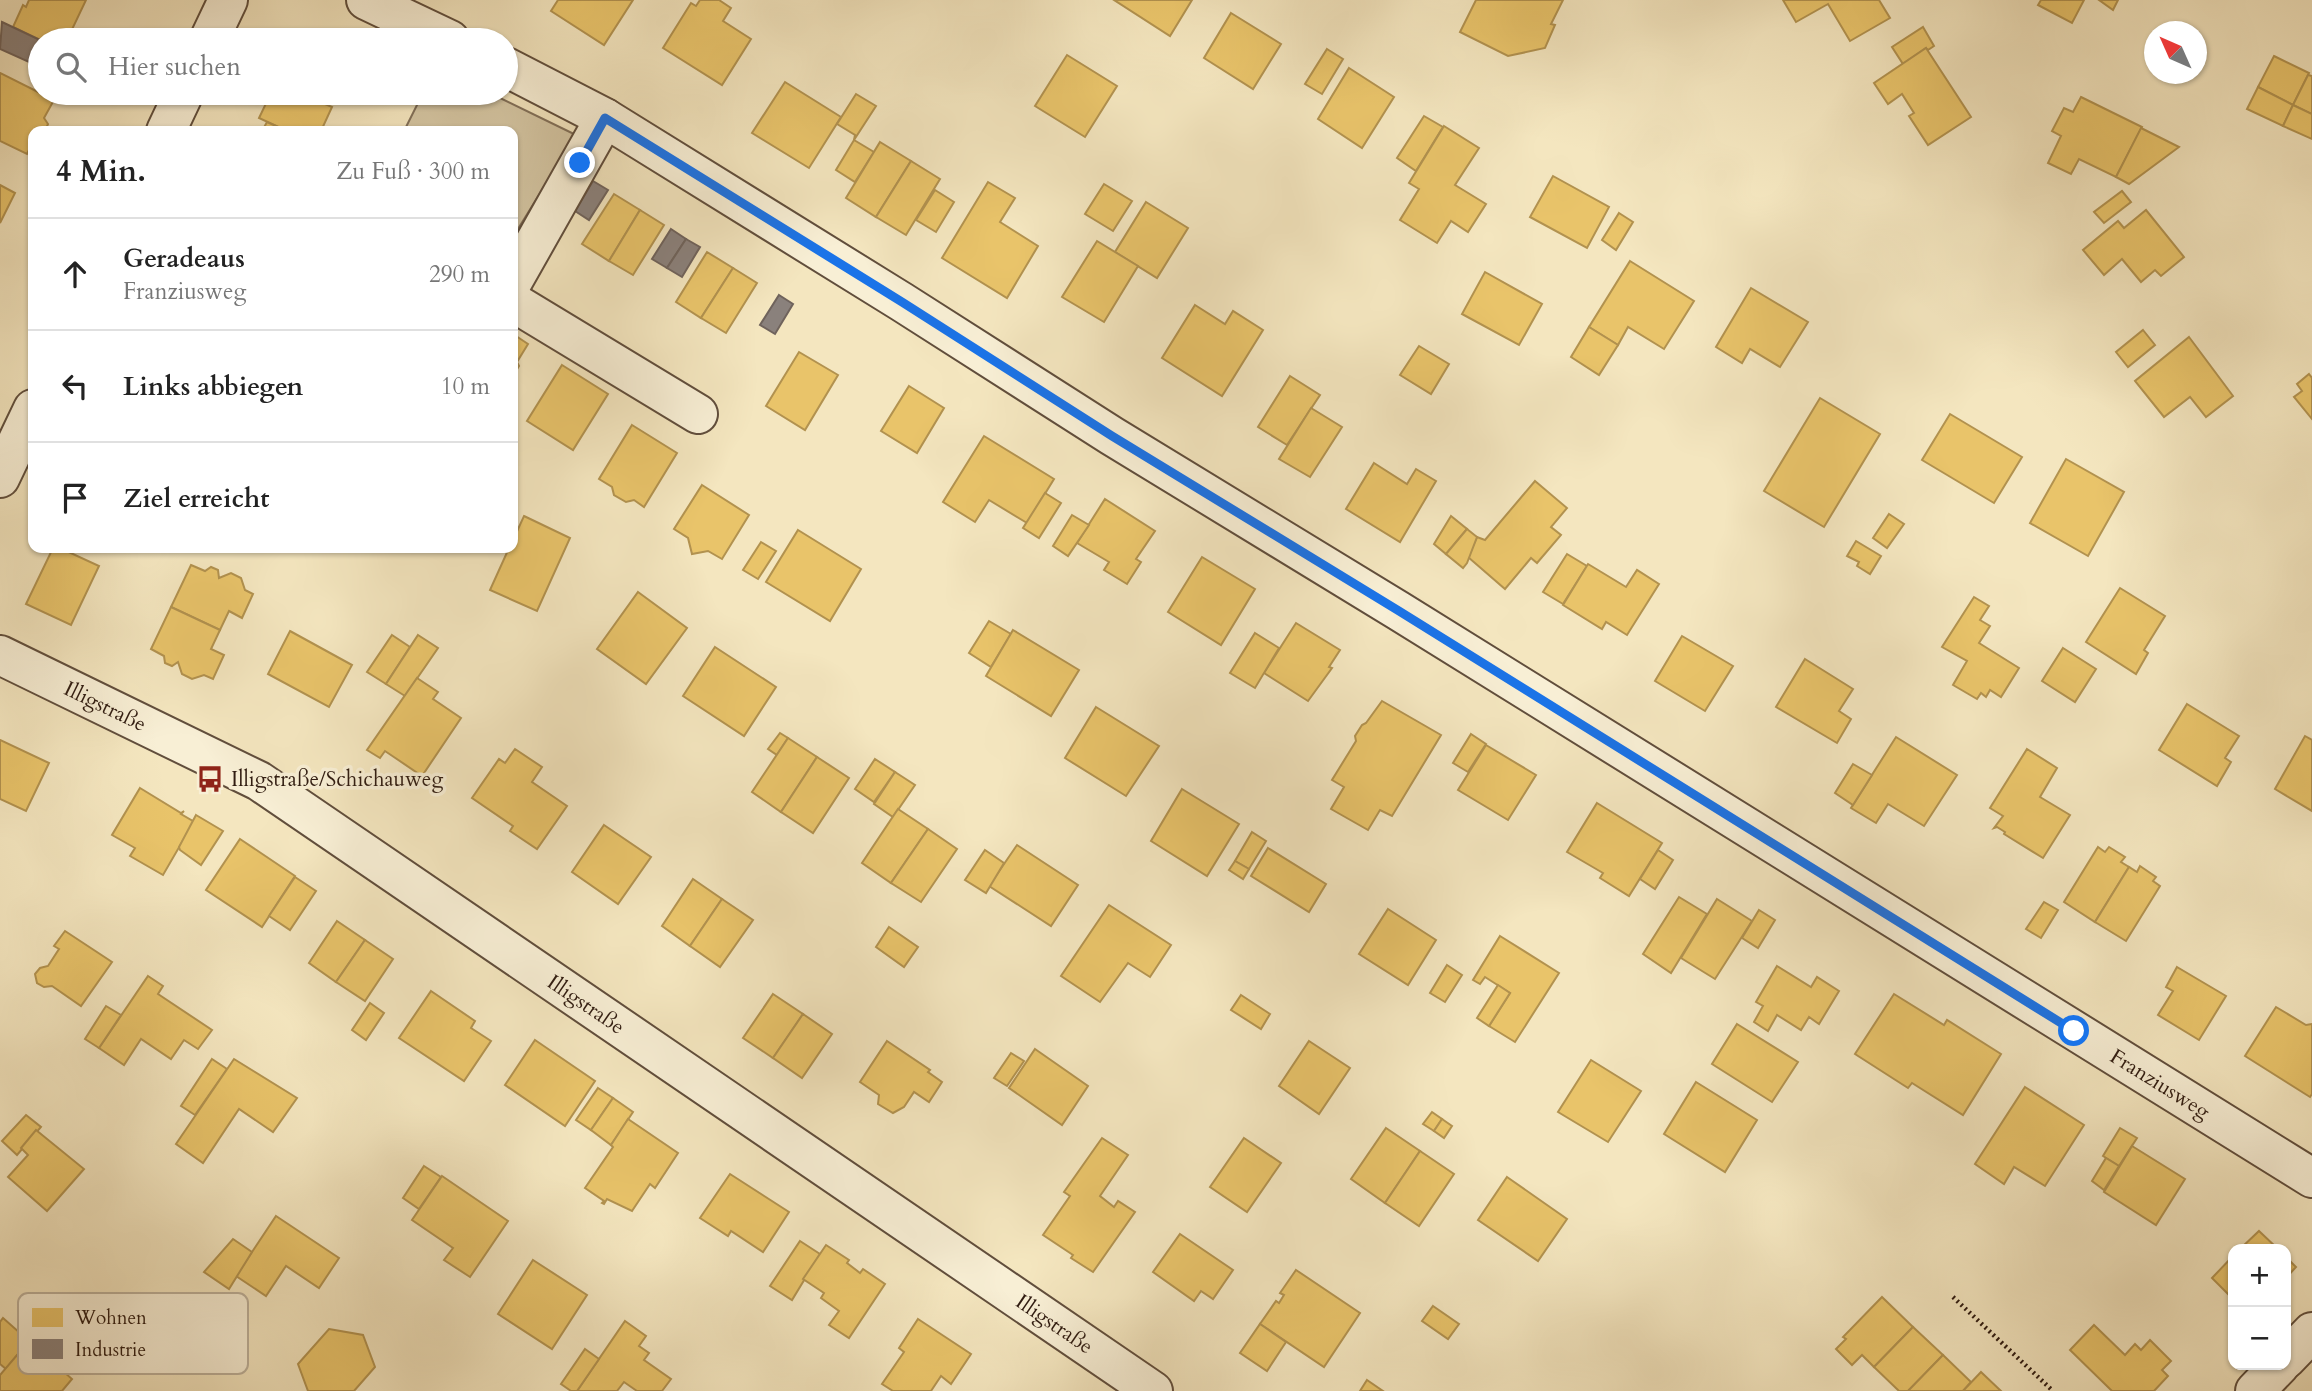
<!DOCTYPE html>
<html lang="de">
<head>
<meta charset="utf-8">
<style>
	body { margin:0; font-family:Cardo,serif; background:#f6f6f6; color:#222 }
	.controls { position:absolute; right:21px; bottom:21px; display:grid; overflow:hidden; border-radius:14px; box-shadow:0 2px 5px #0004 }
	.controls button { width:63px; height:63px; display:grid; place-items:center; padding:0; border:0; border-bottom:2px solid #e0e0e0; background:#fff; color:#222; font:35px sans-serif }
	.compass { position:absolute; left:2144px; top:21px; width:63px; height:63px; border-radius:50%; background:#fff; box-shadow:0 2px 5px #0004; rotate:315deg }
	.stop { position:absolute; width:21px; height:21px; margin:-16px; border:5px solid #1a73e8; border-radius:50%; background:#fff }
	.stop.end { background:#1a73e8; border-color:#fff; box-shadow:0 2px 7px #0008 }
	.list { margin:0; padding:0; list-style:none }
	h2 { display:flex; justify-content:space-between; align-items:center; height:91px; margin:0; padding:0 28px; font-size:30px }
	h2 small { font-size:23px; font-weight:400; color:#767676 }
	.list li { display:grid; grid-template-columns:46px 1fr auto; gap:21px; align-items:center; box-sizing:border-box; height:112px; padding:0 28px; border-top:2px solid #e0e0e0 }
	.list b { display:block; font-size:26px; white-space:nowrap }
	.list p { margin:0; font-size:23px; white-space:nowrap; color:#767676 }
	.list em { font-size:23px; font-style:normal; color:#767676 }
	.icon { flex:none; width:38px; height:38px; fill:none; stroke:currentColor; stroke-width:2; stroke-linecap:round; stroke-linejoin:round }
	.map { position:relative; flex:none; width:2312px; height:1391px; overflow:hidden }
	.search { position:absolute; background:#fff; box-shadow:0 2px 5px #0004; left:28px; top:28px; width:490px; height:77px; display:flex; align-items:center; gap:18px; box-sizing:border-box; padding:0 24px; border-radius:38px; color:#767676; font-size:26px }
	.panel { position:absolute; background:#fff; box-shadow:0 2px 5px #0004; left:28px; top:126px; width:490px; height:427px; border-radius:14px }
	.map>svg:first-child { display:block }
	.green { fill:#d3c4a1; stroke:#827059; stroke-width:2 }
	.homes { fill:#e9c46a; stroke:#b2924f; stroke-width:2 }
	.industry { fill:#8a817c; stroke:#6f635c; stroke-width:2 }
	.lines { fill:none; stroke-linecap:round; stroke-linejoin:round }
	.minor-casing { stroke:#614e3c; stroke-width:42 }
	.path { stroke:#301c11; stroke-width:4.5; stroke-dasharray:2 3.5; stroke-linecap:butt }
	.minor { stroke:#f8efd5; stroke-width:38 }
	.route { stroke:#1a73e8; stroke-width:9 }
	.labels { text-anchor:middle; stroke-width:7; stroke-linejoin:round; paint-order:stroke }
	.street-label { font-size:21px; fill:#301c11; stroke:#f8efd5 }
	.poi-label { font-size:21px; fill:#301c11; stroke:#f8efd5; text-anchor:start }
	.key { fill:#f8efd5; stroke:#bcb09a; stroke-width:2 }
	.key-label { font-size:19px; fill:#301c11 }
</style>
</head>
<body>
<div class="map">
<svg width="2312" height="1391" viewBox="0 0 2312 1391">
	<rect width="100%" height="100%" fill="#f4e6bf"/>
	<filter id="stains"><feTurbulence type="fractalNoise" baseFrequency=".00286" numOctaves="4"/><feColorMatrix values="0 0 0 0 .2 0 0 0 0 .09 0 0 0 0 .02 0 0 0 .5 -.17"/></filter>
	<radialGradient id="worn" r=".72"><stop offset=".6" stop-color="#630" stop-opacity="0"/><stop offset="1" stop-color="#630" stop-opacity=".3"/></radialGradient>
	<!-- green -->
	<polygon class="green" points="423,93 490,93 576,135 513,237 513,131 404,131"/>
	<!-- homes -->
	<g class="homes">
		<polygon points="29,0 86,0 67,40 40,40 13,27 23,5 26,7"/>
		<polygon points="558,0 633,0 604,45 551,11"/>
		<polygon points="700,0 719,0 731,8 723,21 751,39 722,85 663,48 691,3 696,6"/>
		<polygon points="1114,0 1192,0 1170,36"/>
		<polygon points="1476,0 1563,0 1551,24 1555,25 1545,48 1508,56 1460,32"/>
		<polygon points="1783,0 1879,0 1890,18 1850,41 1828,4 1796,22"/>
		<polygon points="2041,0 2084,0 2072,23 2038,5"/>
		<polygon points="2099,0 2118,0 2113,10"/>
		<polygon points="1231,13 1281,44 1253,89 1204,58"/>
		<polygon points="1923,27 1934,46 1928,50 1926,48 1903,64 1892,47"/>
		<polygon points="299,34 313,40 296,40"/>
		<polygon points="1926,48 1971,117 1928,145 1909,116 1914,113 1902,94 1888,104 1874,83"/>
		<polygon points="1327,49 1343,59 1322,94 1305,84"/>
		<polygon points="1067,55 1117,86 1085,137 1035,106"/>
		<polygon points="2274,56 2309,73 2293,105 2258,87"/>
		<polygon points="1349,68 1394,97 1362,148 1318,119"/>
		<polygon points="0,73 54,100 44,118 48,124 45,131 33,131 33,142 27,154 0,141"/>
		<polygon points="2308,75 2312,76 2312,114 2293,105"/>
		<polygon points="785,82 841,117 809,168 752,133"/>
		<polygon points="2258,87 2293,105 2283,126 2247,109"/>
		<polygon points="271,93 331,93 325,104 332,107 321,131 287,131 259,118"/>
		<polygon points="856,94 876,106 854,140 855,135 837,124"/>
		<polygon points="2081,97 2142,127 2116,177 2079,159 2071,174 2048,163 2061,136 2052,131 2064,108 2073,112"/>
		<polygon points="2293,105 2312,114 2312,139 2283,126"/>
		<polygon points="1424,116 1443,127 1416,171 1397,158"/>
		<polygon points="267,122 287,131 262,131"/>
		<polygon points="1444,126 1479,148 1455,185 1486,204 1468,232 1451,221 1437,243 1400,220 1419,189 1409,183"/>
		<polygon points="2141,128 2179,147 2129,184 2116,177"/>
		<polygon points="854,140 874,152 855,182 836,170"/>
		<polygon points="880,142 911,161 876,217 846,198"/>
		<polygon points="911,161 940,179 906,235 876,217"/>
		<polygon points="1553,176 1609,207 1587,248 1530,217"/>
		<polygon points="988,182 1015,198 1000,222 1038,246 1007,298 942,258"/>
		<polygon points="1104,184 1132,201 1113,231 1085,214"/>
		<polygon points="0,185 15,193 0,223"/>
		<polygon points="935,190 954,202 936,232 916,220"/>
		<polygon points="2122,191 2131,202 2104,223 2094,212"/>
		<polygon points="614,194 640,210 609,261 582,244"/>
		<polygon points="1146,202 1188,228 1157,278 1115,252"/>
		<polygon points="640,210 664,225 633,275 609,261"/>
		<polygon points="2146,210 2184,257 2161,276 2155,270 2141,282 2122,259 2104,275 2083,250 2118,221 2124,228"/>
		<polygon points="1619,213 1633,222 1616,250 1602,240"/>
		<polygon points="1097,241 1138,266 1104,322 1062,297"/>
		<polygon points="707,252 733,268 701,318 676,302"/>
		<polygon points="1630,261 1694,301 1664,349 1628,327 1618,345 1589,327"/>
		<polygon points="733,268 757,283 726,333 701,318"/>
		<polygon points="1485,272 1542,304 1519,345 1462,314"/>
		<polygon points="1751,288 1808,322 1780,367 1750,349 1742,363 1716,347"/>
		<polygon points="1195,305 1225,324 1233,311 1263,330 1222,396 1162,358"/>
		<polygon points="1589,327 1618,345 1599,375 1571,357"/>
		<polygon points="2143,330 2155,345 2128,367 2116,352"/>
		<polygon points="513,334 528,344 517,362 519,366 513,376"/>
		<polygon points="2189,337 2233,396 2206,417 2190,397 2164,417 2135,381"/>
		<polygon points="1419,346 1449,364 1431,394 1400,375"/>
		<polygon points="799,352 838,375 805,430 766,406"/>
		<polygon points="562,365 608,394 573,450 527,421"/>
		<polygon points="2309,374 2312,378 2312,419 2294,397 2302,391 2297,384"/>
		<polygon points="1290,376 1320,395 1287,445 1258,427"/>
		<polygon points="909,386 944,408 917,453 881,431"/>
		<polygon points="1820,398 1880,434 1824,527 1764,491"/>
		<polygon points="1311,408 1342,427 1310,477 1279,459"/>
		<polygon points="1950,414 2022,457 1994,503 1922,460"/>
		<polygon points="632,425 677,453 644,507 634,500 626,502 614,495 612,487 599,479"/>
		<polygon points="984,436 1054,479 1027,523 989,500 975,522 943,502"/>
		<polygon points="2066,459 2124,492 2088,556 2030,523"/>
		<polygon points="1374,463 1407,484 1416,469 1436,481 1400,542 1346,509"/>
		<polygon points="1535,481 1567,508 1551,527 1561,535 1537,563 1531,558 1505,589 1468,557 1477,537 1485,540"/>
		<polygon points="702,485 749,515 722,559 708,551 692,554 688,538 674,529"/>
		<polygon points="1045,493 1061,503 1039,538 1023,528"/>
		<polygon points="1105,499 1155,531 1136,559 1141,562 1127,584 1104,570 1109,562 1077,543"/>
		<polygon points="1889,514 1904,524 1887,548 1873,538"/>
		<polygon points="1072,515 1089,525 1068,556 1053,546"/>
		<polygon points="524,516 570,538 537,611 490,590 509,548 513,548 513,540"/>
		<polygon points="1451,516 1467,529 1446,554 1434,544"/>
		<polygon points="1467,529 1477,537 1467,563 1463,568 1446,554"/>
		<polygon points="798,530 861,569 830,621 766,582"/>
		<polygon points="1856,541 1881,556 1870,574 1857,566 1859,562 1847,556"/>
		<polygon points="761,542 776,551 758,579 743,570"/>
		<polygon points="53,548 60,548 99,566 71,625 26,604"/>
		<polygon points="1567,554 1587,566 1563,604 1543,592"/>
		<polygon points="1202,557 1255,589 1221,645 1168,612"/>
		<polygon points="1588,564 1626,587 1637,570 1659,584 1627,635 1606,622 1602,629 1563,605"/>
		<polygon points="191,565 205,571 211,567 218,570 219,578 231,573 241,578 245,590 253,594 242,618 229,611 220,630 171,607"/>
		<polygon points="2120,588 2165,616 2144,650 2148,653 2136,674 2086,642"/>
		<polygon points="638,592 687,628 646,684 597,649"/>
		<polygon points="1974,597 1989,606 1980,620 1990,626 1979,643 2019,668 2001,697 1990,690 1986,697 1981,693 1977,699 1953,685 1967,661 1942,647"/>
		<polygon points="171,607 220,630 211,649 224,655 213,679 204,675 192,679 182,674 178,662 172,666 165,663 164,656 151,649"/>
		<polygon points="989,621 1011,634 991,667 969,653"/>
		<polygon points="1296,623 1340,650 1329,667 1332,668 1308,701 1264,673"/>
		<polygon points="1013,630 1079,670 1051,716 986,676"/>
		<polygon points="290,631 352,665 329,707 268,674"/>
		<polygon points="1255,633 1279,648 1255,688 1230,673"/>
		<polygon points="392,635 410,647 386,684 367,672"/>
		<polygon points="418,635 438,648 405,696 386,684"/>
		<polygon points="1682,636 1733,666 1705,711 1655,681"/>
		<polygon points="715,647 776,687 744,736 683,696"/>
		<polygon points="2063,648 2096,669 2075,702 2042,681"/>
		<polygon points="1805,659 1853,689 1839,711 1851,719 1837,743 1776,707"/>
		<polygon points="417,678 438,692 433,699 461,718 422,776 385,751 380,758 367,750"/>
		<polygon points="1382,701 1441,735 1392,816 1380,810 1368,830 1331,809 1344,787 1332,780 1356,741 1355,736 1362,725 1366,723"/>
		<polygon points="2187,704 2239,736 2225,758 2231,762 2217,786 2159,750"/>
		<polygon points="1096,707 1159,746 1126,796 1065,758"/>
		<polygon points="780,733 788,738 777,755 768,749"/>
		<polygon points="1471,734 1486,744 1468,772 1453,763"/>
		<polygon points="2305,736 2312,740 2312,811 2275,789"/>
		<polygon points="1896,737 1957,775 1924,826 1888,804 1876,823 1851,808"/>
		<polygon points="788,738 817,757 781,812 752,792"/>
		<polygon points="0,740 49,763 26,811 0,799"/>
		<polygon points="1486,745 1536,775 1508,820 1458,790"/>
		<polygon points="515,749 542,767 532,782 567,806 537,849 510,831 513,826 472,798 499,759 505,763"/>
		<polygon points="2027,749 2057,768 2040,797 2070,815 2043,858 2004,834 2005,832 1997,827 1994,828 2003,816 1990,808"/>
		<polygon points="817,757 849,778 813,833 781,812"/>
		<polygon points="875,759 895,772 874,802 855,789"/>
		<polygon points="1853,764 1872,775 1853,805 1835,793"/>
		<polygon points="895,772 915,785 893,817 874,804"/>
		<polygon points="140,788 181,813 184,811 181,814 193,821 196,818 163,875 130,856 135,848 112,835"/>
		<polygon points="1182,789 1239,824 1207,876 1151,841"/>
		<polygon points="1597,803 1662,843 1629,896 1600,878 1603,873 1567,852"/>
		<polygon points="898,809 928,829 891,883 862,863"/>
		<polygon points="196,815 223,831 201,865 180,850 179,847"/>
		<polygon points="604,825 651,857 618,904 572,872"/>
		<polygon points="928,829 957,849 921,902 891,883"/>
		<polygon points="1252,832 1266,841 1249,869 1235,861"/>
		<polygon points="240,839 295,876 262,927 206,890"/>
		<polygon points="1017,845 1078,885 1051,926 989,886"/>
		<polygon points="2098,847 2105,852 2109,847 2125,857 2121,862 2129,867 2095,922 2064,902"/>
		<polygon points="1268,848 1326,884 1309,912 1251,876"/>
		<polygon points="985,850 1004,863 986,893 965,880"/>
		<polygon points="1658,850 1673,860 1655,889 1640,879"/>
		<polygon points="1235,861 1249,869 1243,879 1229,870"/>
		<polygon points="2140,866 2156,877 2153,881 2160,886 2126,941 2095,922 2129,867 2137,872"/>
		<polygon points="295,877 316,891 290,930 269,916"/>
		<polygon points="693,879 722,899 690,946 662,926"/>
		<polygon points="1679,897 1707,914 1671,973 1643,954"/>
		<polygon points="722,899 753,920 720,967 690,946"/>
		<polygon points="1717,899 1752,921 1715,979 1681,958"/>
		<polygon points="2044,902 2058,910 2041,938 2026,929"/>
		<polygon points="1109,905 1171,945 1150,977 1128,963 1100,1002 1061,976"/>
		<polygon points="1388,909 1436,940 1408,985 1359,954"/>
		<polygon points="1759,910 1775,920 1758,948 1742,938"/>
		<polygon points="337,921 365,940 336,982 309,963"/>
		<polygon points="889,927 918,947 904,967 876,947"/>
		<polygon points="65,931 112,962 81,1006 52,986 44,987 37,983 35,974 40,968 48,966 59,949 54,946"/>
		<polygon points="1500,936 1559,973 1515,1042 1489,1026 1510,993 1485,977 1480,984 1473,980"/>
		<polygon points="365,940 393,959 365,1001 336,982"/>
		<polygon points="1447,965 1462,975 1445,1002 1430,993"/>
		<polygon points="1777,966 1811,987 1817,977 1839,991 1819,1024 1809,1017 1801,1030 1777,1015 1768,1031 1754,1022 1763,1006 1756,1002"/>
		<polygon points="2177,967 2226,996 2199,1040 2158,1015 2173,991 2166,987"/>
		<polygon points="148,976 163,986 158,994 212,1030 198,1049 184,1040 171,1059 141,1039 124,1065 99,1048"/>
		<polygon points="1498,985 1510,993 1489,1026 1477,1018"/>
		<polygon points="431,991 475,1021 471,1028 491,1041 464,1081 399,1038"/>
		<polygon points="773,994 803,1014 773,1058 743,1038"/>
		<polygon points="1894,994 1944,1025 1947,1020 2001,1054 1963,1115 1912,1083 1908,1088 1855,1054"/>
		<polygon points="1241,995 1270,1014 1261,1029 1231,1010"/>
		<polygon points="370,1003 384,1013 366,1040 352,1030"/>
		<polygon points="106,1006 121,1015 99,1048 85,1039"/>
		<polygon points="2276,1007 2306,1025 2312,1024 2312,1094 2310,1097 2245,1056"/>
		<polygon points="803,1014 832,1034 802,1078 773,1058"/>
		<polygon points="1737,1024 1798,1062 1772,1102 1712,1064"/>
		<polygon points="535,1040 595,1081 565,1126 505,1085"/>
		<polygon points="887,1041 930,1070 928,1072 942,1082 929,1102 914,1092 904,1107 893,1113 878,1104 879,1095 860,1082"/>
		<polygon points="1309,1041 1350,1068 1319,1114 1279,1086"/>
		<polygon points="1035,1049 1088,1086 1062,1125 1009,1088"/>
		<polygon points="1011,1053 1024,1061 1007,1086 994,1078"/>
		<polygon points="212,1059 227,1069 195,1115 181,1106"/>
		<polygon points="234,1059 297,1098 273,1132 239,1109 203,1163 176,1144"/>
		<polygon points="1591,1060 1641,1091 1608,1142 1558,1112"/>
		<polygon points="1696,1082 1757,1120 1725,1172 1664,1134"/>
		<polygon points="2025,1087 2084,1125 2045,1186 2014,1167 2004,1184 1975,1164"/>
		<polygon points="598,1088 613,1098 591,1130 576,1120"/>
		<polygon points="613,1098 633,1112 611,1145 591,1130"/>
		<polygon points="1432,1112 1442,1119 1434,1131 1423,1124"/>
		<polygon points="26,1115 41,1127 17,1155 2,1141"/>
		<polygon points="628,1119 678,1153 655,1188 650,1184 632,1211 607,1199 604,1204 602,1203 604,1201 585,1188 613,1147 611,1145"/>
		<polygon points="1442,1119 1452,1126 1444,1138 1434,1131"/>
		<polygon points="1386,1128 1420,1151 1385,1203 1351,1179"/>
		<polygon points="2120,1128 2137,1138 2119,1166 2103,1156"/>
		<polygon points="36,1130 84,1169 47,1211 8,1177 28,1155 21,1148"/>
		<polygon points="1102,1138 1128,1155 1100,1196 1114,1207 1118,1201 1135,1212 1093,1272 1071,1258 1073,1255 1043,1235 1070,1196 1064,1192"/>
		<polygon points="1244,1138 1281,1163 1247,1212 1210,1187"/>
		<polygon points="2132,1146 2185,1179 2156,1225 2104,1192"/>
		<polygon points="1420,1151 1454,1174 1419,1226 1385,1203"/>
		<polygon points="2106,1158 2119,1166 2104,1190 2092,1181"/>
		<polygon points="424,1166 441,1177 419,1209 403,1198"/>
		<polygon points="730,1174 789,1212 763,1252 731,1231 728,1236 700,1218"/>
		<polygon points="442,1176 508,1221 470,1277 444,1260 453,1248 412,1220"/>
		<polygon points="1507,1177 1567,1219 1538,1261 1478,1220"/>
		<polygon points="276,1216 339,1258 319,1288 286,1266 266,1296 236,1276"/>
		<polygon points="2259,1231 2278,1249 2240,1249"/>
		<polygon points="1180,1234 1233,1270 1213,1299 1201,1291 1194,1301 1153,1272"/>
		<polygon points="233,1239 252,1252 229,1289 204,1272"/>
		<polygon points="800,1241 820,1254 792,1300 770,1286"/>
		<polygon points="826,1245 849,1260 847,1263 860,1273 863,1269 885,1284 849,1338 829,1325 839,1311 821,1298 824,1293 803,1279"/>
		<polygon points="2233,1256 2233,1299 2212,1278"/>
		<polygon points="2286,1257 2296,1267 2286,1278"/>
		<polygon points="533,1260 587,1295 552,1349 498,1314"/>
		<polygon points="1296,1270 1360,1313 1324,1367 1260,1324 1276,1301 1279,1303 1284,1295 1280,1293"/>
		<polygon points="1882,1297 1913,1327 1874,1367 1862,1355 1852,1365 1836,1349 1846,1339 1843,1337"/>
		<polygon points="1433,1306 1459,1324 1448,1339 1422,1321"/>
		<polygon points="3,1318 29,1341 6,1369 0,1364 0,1322"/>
		<polygon points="918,1319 971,1354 951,1384 941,1376 931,1391 893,1391 882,1384 904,1352 899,1348"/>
		<polygon points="625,1321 646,1336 639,1346 649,1353 644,1360 671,1379 662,1391 637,1391 624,1382 617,1391 577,1391"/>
		<polygon points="1260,1324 1286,1342 1267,1371 1240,1353"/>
		<polygon points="2094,1325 2125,1355 2135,1344 2141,1350 2150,1340 2171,1361 2162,1370 2168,1376 2154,1391 2112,1391 2070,1350"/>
		<polygon points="1913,1327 1943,1355 1908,1391 1899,1391 1874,1367"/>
		<polygon points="329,1329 363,1335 375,1367 354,1391 308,1391 298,1364"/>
		<polygon points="29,1341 72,1379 62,1391 0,1391 0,1375"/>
		<polygon points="585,1349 599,1359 577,1391 571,1391 561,1384"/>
		<polygon points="1943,1355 1971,1382 1963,1391 1908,1391"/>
		<polygon points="1981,1372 2001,1391 1963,1391"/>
		<polygon points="1367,1380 1383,1391 1360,1391"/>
	</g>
	<!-- industry -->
	<g class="industry">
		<polygon points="2,22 40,40 29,62 0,49"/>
		<polygon points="593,181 608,190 589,220 575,211"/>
		<polygon points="671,229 686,239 667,268 652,259"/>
		<polygon points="686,239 700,247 682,277 667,268"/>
		<polygon points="779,295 793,304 775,334 760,325"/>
	</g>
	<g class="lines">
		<defs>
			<g id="minor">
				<polyline points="366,0 450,40"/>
				<polyline points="209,40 228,0"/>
				<path id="s1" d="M506 67 605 118 902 302 1112 436 1399 611 2312 1178"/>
				<polyline points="166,131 184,93"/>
				<polyline points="513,281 605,118"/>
				<polyline points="513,302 698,414"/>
				<polyline points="0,478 33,409"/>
				<path id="s2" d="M0 655 259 781 1153 1391"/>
				<polyline points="2286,1359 2312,1332"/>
				<polyline points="2255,1391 2280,1365"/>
			</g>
		</defs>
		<!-- minor casing -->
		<use href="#minor" class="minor-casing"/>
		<!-- path -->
		<polyline class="path" points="1953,1297 2053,1391"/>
		<!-- minor -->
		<use href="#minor" class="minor"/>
	</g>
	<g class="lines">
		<!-- route -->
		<polyline class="route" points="580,163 605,118 902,302 1112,436 1399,611 2074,1031"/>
	</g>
	<!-- icons -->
	<defs>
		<symbol id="bus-bare" viewBox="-9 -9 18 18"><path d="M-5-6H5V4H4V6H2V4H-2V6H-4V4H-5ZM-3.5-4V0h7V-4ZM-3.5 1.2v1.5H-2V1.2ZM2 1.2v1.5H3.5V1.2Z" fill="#8f2418" stroke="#f8efd5" stroke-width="2.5" paint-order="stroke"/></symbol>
	</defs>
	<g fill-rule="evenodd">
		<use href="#bus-bare" x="191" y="760" width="38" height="38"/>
	</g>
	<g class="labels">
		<!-- street labels -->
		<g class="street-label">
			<text dy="7" stroke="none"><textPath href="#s2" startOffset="117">Illigstraße</textPath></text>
			<text dy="7" stroke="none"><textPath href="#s2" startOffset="684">Illigstraße</textPath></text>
			<text dy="7" stroke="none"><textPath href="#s1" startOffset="1942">Franziusweg</textPath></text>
			<text dy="7" stroke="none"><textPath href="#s2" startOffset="1251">Illigstraße</textPath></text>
		</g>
		<!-- poi labels -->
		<g class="poi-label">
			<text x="231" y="786">Illigstraße/Schichauweg</text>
		</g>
	</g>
	<!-- legend -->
	<rect x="18" y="1293" width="230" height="81" rx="10" class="key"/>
	<rect x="32" y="1308" width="31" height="19" fill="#e9c46a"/>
	<rect x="32" y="1339" width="31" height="20" fill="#8a817c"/>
	<g class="key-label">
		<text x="75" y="1324">Wohnen</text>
		<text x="75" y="1356">Industrie</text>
	</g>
	<rect width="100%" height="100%" filter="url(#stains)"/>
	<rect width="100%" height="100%" fill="url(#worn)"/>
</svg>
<div class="controls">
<button>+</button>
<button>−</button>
</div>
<svg class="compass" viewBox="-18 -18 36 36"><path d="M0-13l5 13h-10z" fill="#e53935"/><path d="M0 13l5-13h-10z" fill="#767676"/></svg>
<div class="stop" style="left:2074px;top:1031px"></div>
<div class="stop end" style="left:580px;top:163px"></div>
<div class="search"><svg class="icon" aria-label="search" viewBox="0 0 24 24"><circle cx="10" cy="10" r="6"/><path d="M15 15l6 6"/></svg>Hier suchen</div>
<section class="panel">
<h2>4 Min.<small>Zu Fuß · 300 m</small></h2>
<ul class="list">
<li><svg class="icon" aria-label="ahead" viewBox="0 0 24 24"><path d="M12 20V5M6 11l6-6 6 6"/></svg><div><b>Geradeaus</b><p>Franziusweg</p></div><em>290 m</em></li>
<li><svg class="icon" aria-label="left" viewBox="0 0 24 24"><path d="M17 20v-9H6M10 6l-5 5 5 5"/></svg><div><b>Links abbiegen</b></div><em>10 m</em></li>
<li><svg class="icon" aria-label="arrive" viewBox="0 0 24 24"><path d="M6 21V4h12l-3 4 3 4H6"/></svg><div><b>Ziel erreicht</b></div></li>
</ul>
</section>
</div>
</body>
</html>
